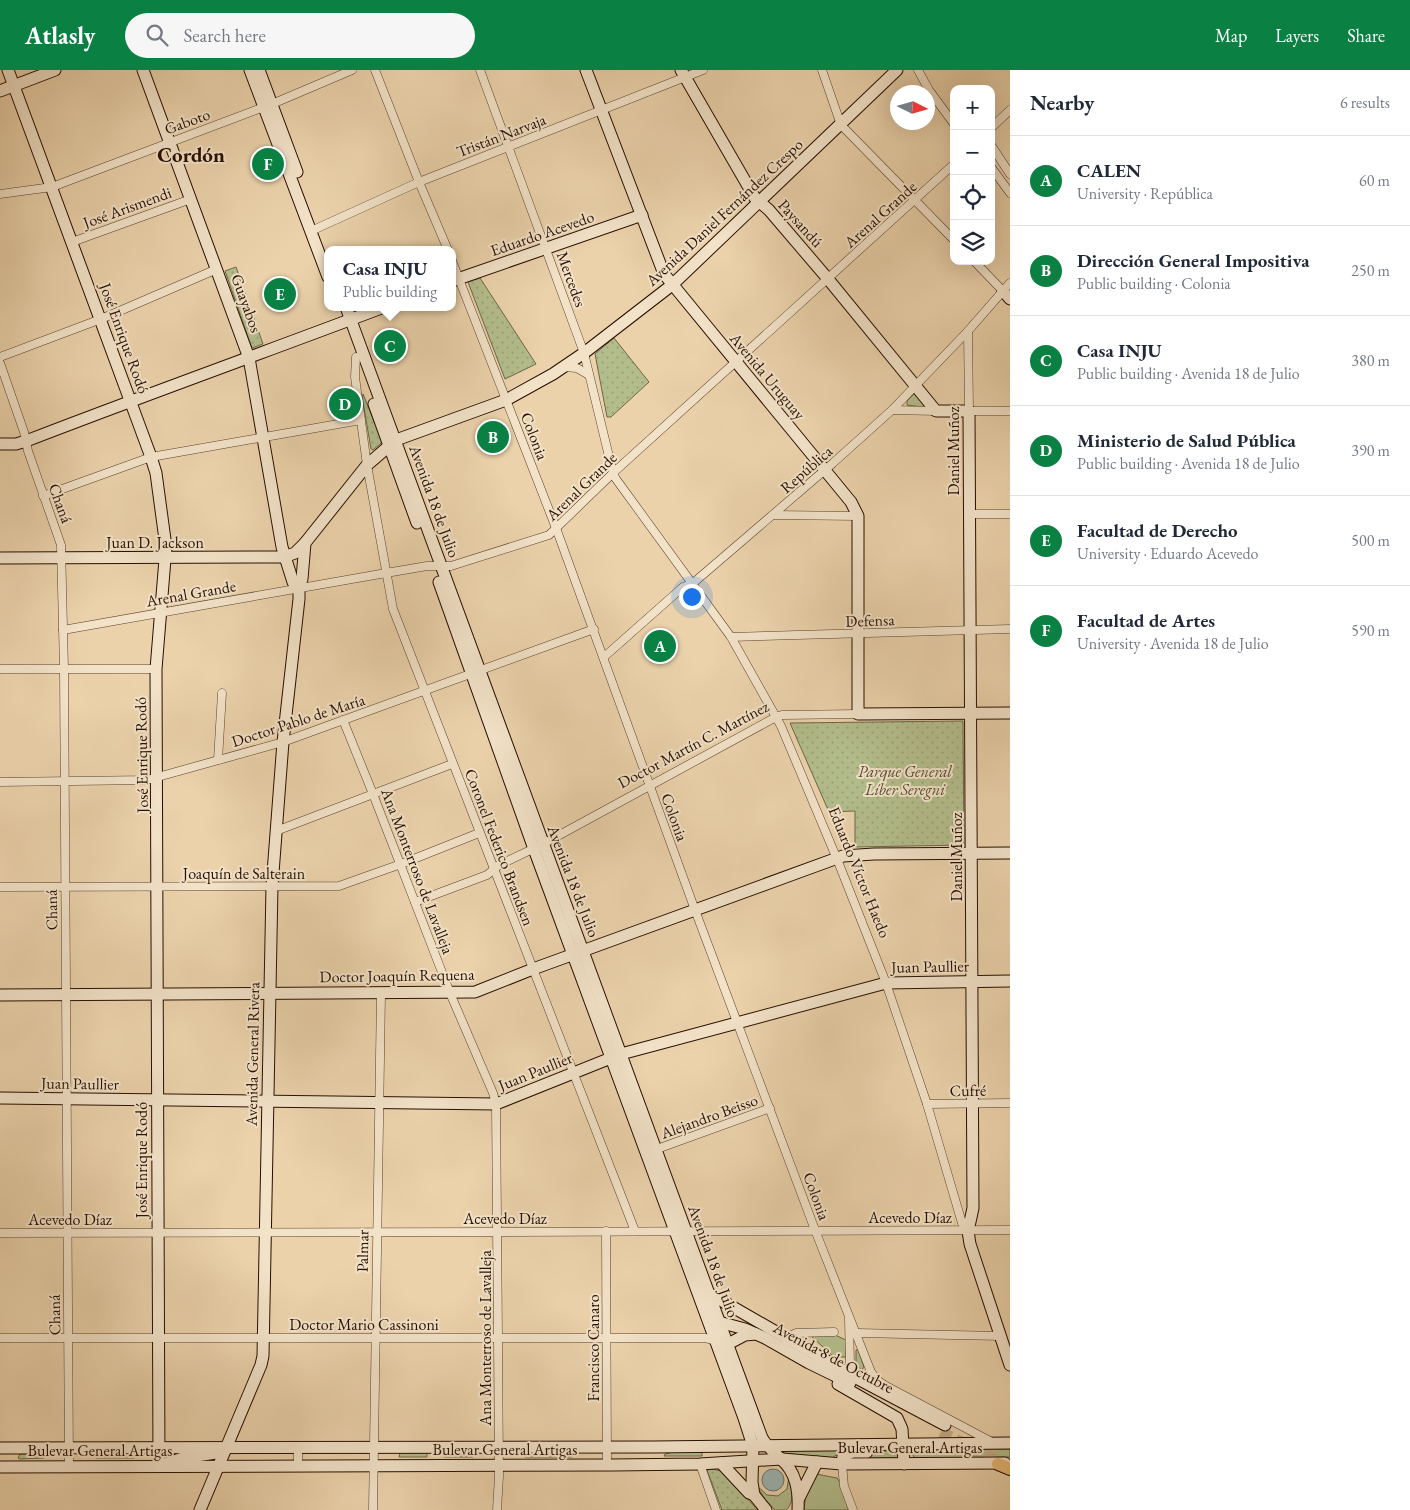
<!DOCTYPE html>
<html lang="en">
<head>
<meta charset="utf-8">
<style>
	body { margin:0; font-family:"EB Garamond",serif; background:#f6f6f7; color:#1f2937 }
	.controls { position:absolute; right:15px; top:15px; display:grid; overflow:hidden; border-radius:10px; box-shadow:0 5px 20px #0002 }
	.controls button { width:45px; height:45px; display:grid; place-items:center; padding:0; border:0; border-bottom:1px solid #e0e1e3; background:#fff; color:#1f2937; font:25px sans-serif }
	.compass { position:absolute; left:890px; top:15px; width:45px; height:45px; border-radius:50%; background:#fff; box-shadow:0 5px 20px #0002; rotate:95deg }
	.you { position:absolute; left:691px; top:526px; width:18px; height:18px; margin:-12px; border:4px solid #fff; border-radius:50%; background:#1a73e8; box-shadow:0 0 0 8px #1a73e833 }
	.badge { display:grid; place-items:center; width:32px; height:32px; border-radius:50%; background:#0b8043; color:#fff; font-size:16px; font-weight:700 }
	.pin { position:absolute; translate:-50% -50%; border:2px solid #fff; box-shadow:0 1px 5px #0006 }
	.popup { position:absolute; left:324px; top:176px; width:132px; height:65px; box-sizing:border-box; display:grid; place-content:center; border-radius:10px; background:#fff; filter:drop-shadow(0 1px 4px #0005); font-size:16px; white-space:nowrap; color:#747a83 }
	.popup b { font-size:19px; color:#1f2937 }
	.popup::after { content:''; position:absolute; left:50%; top:100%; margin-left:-10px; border:10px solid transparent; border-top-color:#fff }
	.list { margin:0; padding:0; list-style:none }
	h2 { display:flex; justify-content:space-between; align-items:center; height:65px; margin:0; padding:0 20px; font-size:21px }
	h2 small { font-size:16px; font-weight:400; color:#747a83 }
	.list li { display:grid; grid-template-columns:32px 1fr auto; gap:15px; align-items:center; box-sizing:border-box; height:90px; padding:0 20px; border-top:1px solid #e0e1e3 }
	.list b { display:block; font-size:19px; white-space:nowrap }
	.list p { margin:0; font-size:16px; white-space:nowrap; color:#747a83 }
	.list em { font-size:16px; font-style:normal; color:#747a83 }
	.icon { flex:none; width:28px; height:28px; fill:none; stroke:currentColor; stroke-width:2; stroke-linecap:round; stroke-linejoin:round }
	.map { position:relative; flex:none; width:1010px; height:1440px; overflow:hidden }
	header { display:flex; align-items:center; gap:30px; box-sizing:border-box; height:70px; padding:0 25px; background:#0b8043; color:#fff }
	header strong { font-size:24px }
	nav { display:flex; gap:28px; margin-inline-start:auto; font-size:18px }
	.search { width:350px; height:45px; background:#f6f6f7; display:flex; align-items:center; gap:12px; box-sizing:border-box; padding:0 18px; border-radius:28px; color:#747a83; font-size:19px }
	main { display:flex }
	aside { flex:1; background:#fff }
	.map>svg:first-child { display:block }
	.grass { fill:#b3bd8c; stroke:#6d6646 }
	.park { fill:url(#park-dots); stroke:#6d6646 }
	.water { fill:#9bb5b3; stroke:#6d726b }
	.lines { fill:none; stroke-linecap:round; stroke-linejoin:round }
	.secondary-tunnel { stroke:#c4ab89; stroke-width:11; stroke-dasharray:11 5.5; stroke-linecap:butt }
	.street-casing { stroke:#583f2b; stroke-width:9 }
	.secondary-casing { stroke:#270e00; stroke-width:13 }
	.primary-casing { stroke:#270e00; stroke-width:14 }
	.street { stroke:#f2e2c8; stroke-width:8 }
	.secondary { stroke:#f2e2c8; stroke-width:11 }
	.primary { stroke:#e6b976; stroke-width:12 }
	.labels { text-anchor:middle; stroke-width:4; stroke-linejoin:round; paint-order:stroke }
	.street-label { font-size:16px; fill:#270e00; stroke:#f2e2c8 }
	.park-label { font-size:16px; font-style:italic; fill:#584b31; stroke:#f2e2c8 }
	.district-label { font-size:21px; font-weight:bold; fill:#270e00; stroke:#f2e2c8 }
</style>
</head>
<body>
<header>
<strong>Atlasly</strong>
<div class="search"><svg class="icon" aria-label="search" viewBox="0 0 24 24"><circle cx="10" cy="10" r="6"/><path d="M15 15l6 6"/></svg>Search here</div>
<nav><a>Map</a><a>Layers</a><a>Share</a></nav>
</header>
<main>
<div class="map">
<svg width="1010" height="1440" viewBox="0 0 1010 1440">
	<defs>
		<pattern id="park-dots" width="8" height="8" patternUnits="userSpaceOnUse" patternTransform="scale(1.25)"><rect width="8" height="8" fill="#b3bd8c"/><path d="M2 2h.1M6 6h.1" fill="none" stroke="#9aa177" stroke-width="1.8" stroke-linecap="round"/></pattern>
	</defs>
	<rect width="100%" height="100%" fill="#ebd2ab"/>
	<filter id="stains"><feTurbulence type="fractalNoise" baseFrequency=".004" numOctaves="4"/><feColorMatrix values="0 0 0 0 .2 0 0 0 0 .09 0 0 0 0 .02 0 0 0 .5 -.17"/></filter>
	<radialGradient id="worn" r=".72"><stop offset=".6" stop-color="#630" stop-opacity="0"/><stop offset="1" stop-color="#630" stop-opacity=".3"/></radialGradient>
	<!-- grass -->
	<g class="grass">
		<polygon points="915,323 925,336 923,337 907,335 907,331"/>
		<polygon points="810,1265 835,1265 846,1270 846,1287 834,1287"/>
		<polygon points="856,1280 858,1280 864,1297 862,1300 856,1295"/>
		<polygon points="943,1378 1010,1379 1010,1387 916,1388 913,1386 914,1380"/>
		<polygon points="894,1379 898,1379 899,1388 851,1388 851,1384 873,1384"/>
		<polygon points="779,1380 843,1380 832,1388 782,1383"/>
		<polygon points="674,1382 702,1382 702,1386 664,1386 665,1384"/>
		<polygon points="427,1383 427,1387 399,1387 400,1383"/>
		<polygon points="473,1383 473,1387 444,1387 445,1383"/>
		<polygon points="526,1383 571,1383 572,1387 525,1387"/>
		<polygon points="20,1384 43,1384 44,1385 44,1388 20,1389 18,1388"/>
		<polygon points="132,1384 134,1385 134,1388 96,1388 97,1384"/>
		<polygon points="816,1404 837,1408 842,1416 850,1440 804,1440 806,1423"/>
		<path d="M789 1406C791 1417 796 1431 786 1440H775L764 1428 757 1416 767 1425 778 1426 787 1419Z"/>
	</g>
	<!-- park -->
	<g class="park">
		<polygon points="236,197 263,274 252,278 225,201"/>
		<polygon points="480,208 536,294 505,309 468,212"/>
		<polygon points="614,268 649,312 611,347 607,347 595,284"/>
		<polygon points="363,324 382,371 381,373 373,380 371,379 362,326"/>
		<polygon points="963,651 964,775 855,777 855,741 829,742 790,653"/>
		<polygon points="712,1399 721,1401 758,1440 722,1440 707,1400"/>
	</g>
	<!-- water -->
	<circle class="water" cx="773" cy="1410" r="11"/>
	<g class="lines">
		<!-- secondary-tunnel -->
		<polyline class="secondary-tunnel" points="941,1362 1004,1394"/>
		<defs>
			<g id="street">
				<polyline points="375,0 419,112 448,180"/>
				<polyline points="480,0 584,283 613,403 616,409 731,567 781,656 837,789 886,913 927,1034 962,1153 968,1161"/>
				<polyline points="822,0 841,55 954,170"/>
				<polyline points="918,0 929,20 954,54"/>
				<polyline points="991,58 1010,40"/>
				<polyline points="991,75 1010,104"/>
				<polyline points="991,97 1010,123"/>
				<polyline points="0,124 52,117 272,34 352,0"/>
				<polyline points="311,161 419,112 703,0"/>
				<polyline points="72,172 191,129"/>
				<polyline points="452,191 556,458 695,840 815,1160 871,1302 877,1310 886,1316 990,1371"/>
				<polyline points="974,191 1003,221"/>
				<polyline points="968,261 969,341 1010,341"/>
				<polyline points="0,287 101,249 217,199"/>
				<polyline points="356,287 355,307 367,395 393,539 635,1161"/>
				<polyline points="0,293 24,362 28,381 61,475 64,599 69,1397"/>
				<polyline points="563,297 577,298 589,305"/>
				<polyline points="892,340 936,341"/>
				<polyline points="43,426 151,387 361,350"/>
				<polyline points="969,444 1010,444"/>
				<polyline points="773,445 858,446"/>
				<polyline points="63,560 386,503 427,496 451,496 549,465 613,403 954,94"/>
				<polyline points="731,567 1010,559"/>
				<polyline points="604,587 683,517 692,514 833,393 892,340 968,261 1010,213"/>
				<polyline points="0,599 156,599"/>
				<polyline points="343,650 373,724 450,923 493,1023 496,1034 498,1268 499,1406 497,1440"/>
				<polyline points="218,690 222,623"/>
				<polyline points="0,712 147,710 283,672 594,559"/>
				<polyline points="276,761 452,694"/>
				<polyline points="0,817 339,816 401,794 479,763"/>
				<polyline points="415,832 487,805 499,795 543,774 776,647 782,645 858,644"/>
				<polyline points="927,1034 1010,1033"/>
				<polyline points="657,1079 770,1038"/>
				<polyline points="606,1161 607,1395"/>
				<polyline points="0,1163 498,1162 1010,1160"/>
				<polyline points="849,1249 850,1295 857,1308"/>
				<polyline points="857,1263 1001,1266"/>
				<polyline points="0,1268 705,1268 718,1271"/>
				<polyline points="786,1273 790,1266 796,1263 834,1262"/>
				<polyline points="700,1394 716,1440"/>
				<polyline points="842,1394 844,1416 853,1440"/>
				<polyline points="298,1396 298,1378"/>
				<polyline points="373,1440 381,923"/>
			</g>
			<g id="secondary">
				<polyline points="8,0 151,387 156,403 166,477 156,599 159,1396 183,1388 216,1383 228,1378"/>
				<polyline points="143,0 249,288 282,477 293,512 299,518"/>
				<polyline points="250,0 328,207"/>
				<polyline points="259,0 297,102"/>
				<polyline points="586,0 664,204 851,432 858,446 858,644 1010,643"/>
				<polyline points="681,0 755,128 769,140 828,209 936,341 969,341 973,1138 968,1161 970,1174 1010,1295"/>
				<polyline points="0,21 55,0"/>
				<polyline points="452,211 642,145"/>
				<polyline points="1003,221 1010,229"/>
				<path d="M346 237 762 1368C767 1377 774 1382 781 1389 796 1402 799 1420 798 1440"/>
				<polyline points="374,334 417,453"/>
				<path d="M0 374H16L26 371C145 325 265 282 384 237"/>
				<polyline points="0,488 284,487 295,483 305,473"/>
				<polyline points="439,512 534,779 744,1348 753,1376 752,1412 754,1425"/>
				<polyline points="0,925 475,922 533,899 843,786 874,784 1010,783"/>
				<polyline points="0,1028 496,1034 621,984 886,913 1010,911"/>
				<polyline points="710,1224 858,1309 945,1355"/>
				<polyline points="715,1251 745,1259 765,1268 809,1293 850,1313"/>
				<polyline points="728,1274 745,1265 756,1264"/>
				<polyline points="838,1314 897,1348 902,1359 904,1394"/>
				<polyline points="0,1378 654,1377 1010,1373"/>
				<polyline points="721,1393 749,1423 754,1425 766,1440"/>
				<polyline points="842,1394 843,1386 853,1382 867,1382"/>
				<polyline points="0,1397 612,1395 700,1394 782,1389 842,1394 1005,1393"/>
				<polyline points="799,1428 817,1392"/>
				<polyline points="200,1440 261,1295 263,1286 272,816 283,672 299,529 299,518 302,509 305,473 367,395 396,370 506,330 553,304 584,283 672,215 897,0"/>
			</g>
			<polyline id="primary" points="998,1394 1010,1399"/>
		</defs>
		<!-- street casing -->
		<use href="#street" class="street-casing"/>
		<!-- secondary casing -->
		<use href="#secondary" class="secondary-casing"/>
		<!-- primary casing -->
		<use href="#primary" class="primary-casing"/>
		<!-- street -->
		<use href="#street" class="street"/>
		<!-- secondary -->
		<use href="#secondary" class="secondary"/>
		<!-- primary -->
		<use href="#primary" class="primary"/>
	</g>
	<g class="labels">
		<!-- street labels -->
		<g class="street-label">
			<text transform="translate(187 51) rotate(-20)" y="6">Gaboto</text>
			<text transform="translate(501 65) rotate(-21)" y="6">Tristán Narvaja</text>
			<text transform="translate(127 137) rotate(-20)" y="6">José Arismendi</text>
			<text transform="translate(724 142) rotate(-43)" y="6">Avenida Daniel Fernández Crespo</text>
			<text transform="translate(880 144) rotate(-42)" y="6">Arenal Grande</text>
			<text transform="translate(801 153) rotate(48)" y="6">Paysandú</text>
			<text transform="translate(542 163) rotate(-19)" y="6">Eduardo Acevedo</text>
			<text transform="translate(572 209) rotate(70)" y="6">Mercedes</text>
			<text transform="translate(247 233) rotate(70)" y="6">Guayabos</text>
			<text transform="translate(125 268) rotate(70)" y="6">José Enrique Rodó</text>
			<text transform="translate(768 306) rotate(50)" y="6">Avenida Uruguay</text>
			<text transform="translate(535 366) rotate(69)" y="6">Colonia</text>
			<text transform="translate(953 381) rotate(-90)" y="6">Daniel Muñoz</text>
			<text transform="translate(806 399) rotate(-41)" y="6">República</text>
			<text transform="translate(581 416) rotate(-44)" y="6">Arenal Grande</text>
			<text transform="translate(435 431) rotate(70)" y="6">Avenida 18 de Julio</text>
			<text transform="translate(61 433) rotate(70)" y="6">Chaná</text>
			<text x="155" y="478">Juan D. Jackson</text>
			<text transform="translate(191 523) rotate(-10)" y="6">Arenal Grande</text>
			<text transform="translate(870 550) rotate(-2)" y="6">Defensa</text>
			<text transform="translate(298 650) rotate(-18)" y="6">Doctor Pablo de María</text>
			<text transform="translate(693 674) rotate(-28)" y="6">Doctor Martín C. Martínez</text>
			<text transform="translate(141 685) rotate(-91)" y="6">José Enrique Rodó</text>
			<text transform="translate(675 747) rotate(70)" y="6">Colonia</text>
			<text transform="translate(500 777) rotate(69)" y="6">Coronel Federico Brandsen</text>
			<text transform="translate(956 787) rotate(-90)" y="6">Daniel Muñoz</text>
			<text transform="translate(418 801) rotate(69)" y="6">Ana Monterroso de Lavalleja</text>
			<text transform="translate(860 802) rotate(68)" y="6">Eduardo Víctor Haedo</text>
			<text x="244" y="809">Joaquín de Salterain</text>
			<text transform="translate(574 811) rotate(69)" y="6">Avenida 18 de Julio</text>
			<text transform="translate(51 840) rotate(-91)" y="6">Chaná</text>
			<text transform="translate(930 896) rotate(-1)" y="6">Juan Paullier</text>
			<text transform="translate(397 905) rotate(-1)" y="6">Doctor Joaquín Requena</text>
			<text transform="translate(252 984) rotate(-89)" y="6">Avenida General Rivera</text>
			<text transform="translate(535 1001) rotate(-22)" y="6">Juan Paullier</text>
			<text transform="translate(80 1013) rotate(1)" y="6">Juan Paullier</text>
			<text transform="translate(968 1020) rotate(-1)" y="6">Cufré</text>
			<text transform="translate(709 1046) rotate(-20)" y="6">Alejandro Beisso</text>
			<text transform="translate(141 1090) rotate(-90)" y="6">José Enrique Rodó</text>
			<text transform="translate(817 1126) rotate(70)" y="6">Colonia</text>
			<text x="910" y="1153">Acevedo Díaz</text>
			<text x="505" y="1154">Acevedo Díaz</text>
			<text x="70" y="1155">Acevedo Díaz</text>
			<text transform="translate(362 1181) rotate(-89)" y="6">Palmar</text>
			<text transform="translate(714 1191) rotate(70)" y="6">Avenida 18 de Julio</text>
			<text transform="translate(54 1245) rotate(-91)" y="6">Chaná</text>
			<text x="364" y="1260">Doctor Mario Cassinoni</text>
			<text transform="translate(485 1268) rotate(-90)" y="6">Ana Monterroso de Lavalleja</text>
			<text transform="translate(593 1278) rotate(-90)" y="6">Francisco Canaro</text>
			<text transform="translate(834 1287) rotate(28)" y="6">Avenida 8 de Octubre</text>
			<text x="910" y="1383">Bulevar General Artigas</text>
			<text x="505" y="1385">Bulevar General Artigas</text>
			<text x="100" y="1386">Bulevar General Artigas</text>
		</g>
		<!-- park labels -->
		<g class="park-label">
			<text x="905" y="707">Parque General<tspan x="905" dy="18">Líber Seregni</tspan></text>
		</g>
		<!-- district labels -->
		<g class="district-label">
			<text x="191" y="92">Cordón</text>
		</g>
	</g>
	<rect width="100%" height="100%" filter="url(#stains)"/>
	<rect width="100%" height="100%" fill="url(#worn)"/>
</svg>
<div class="controls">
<button>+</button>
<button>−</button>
<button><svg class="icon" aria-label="locate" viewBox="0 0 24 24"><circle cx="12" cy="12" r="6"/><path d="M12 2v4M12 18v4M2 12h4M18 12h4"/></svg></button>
<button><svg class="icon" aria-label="layers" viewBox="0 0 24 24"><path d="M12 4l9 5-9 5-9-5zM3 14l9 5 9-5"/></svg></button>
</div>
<svg class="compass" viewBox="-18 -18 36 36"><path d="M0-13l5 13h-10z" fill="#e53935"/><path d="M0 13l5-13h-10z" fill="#747a83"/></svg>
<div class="you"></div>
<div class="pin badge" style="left:660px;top:576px">A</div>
<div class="pin badge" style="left:493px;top:367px">B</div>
<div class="pin badge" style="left:390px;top:276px">C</div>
<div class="popup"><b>Casa INJU</b>Public building</div>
<div class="pin badge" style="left:345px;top:334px">D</div>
<div class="pin badge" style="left:280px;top:224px">E</div>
<div class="pin badge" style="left:268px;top:94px">F</div>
</div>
<aside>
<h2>Nearby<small>6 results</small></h2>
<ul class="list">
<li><span class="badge">A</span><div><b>CALEN</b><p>University · República</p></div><em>60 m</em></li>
<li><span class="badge">B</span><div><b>Dirección General Impositiva</b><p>Public building · Colonia</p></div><em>250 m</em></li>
<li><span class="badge">C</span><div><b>Casa INJU</b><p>Public building · Avenida 18 de Julio</p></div><em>380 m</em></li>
<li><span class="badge">D</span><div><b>Ministerio de Salud Pública</b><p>Public building · Avenida 18 de Julio</p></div><em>390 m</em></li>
<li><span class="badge">E</span><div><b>Facultad de Derecho</b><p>University · Eduardo Acevedo</p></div><em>500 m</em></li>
<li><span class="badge">F</span><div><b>Facultad de Artes</b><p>University · Avenida 18 de Julio</p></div><em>590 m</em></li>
</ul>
</aside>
</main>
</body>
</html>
